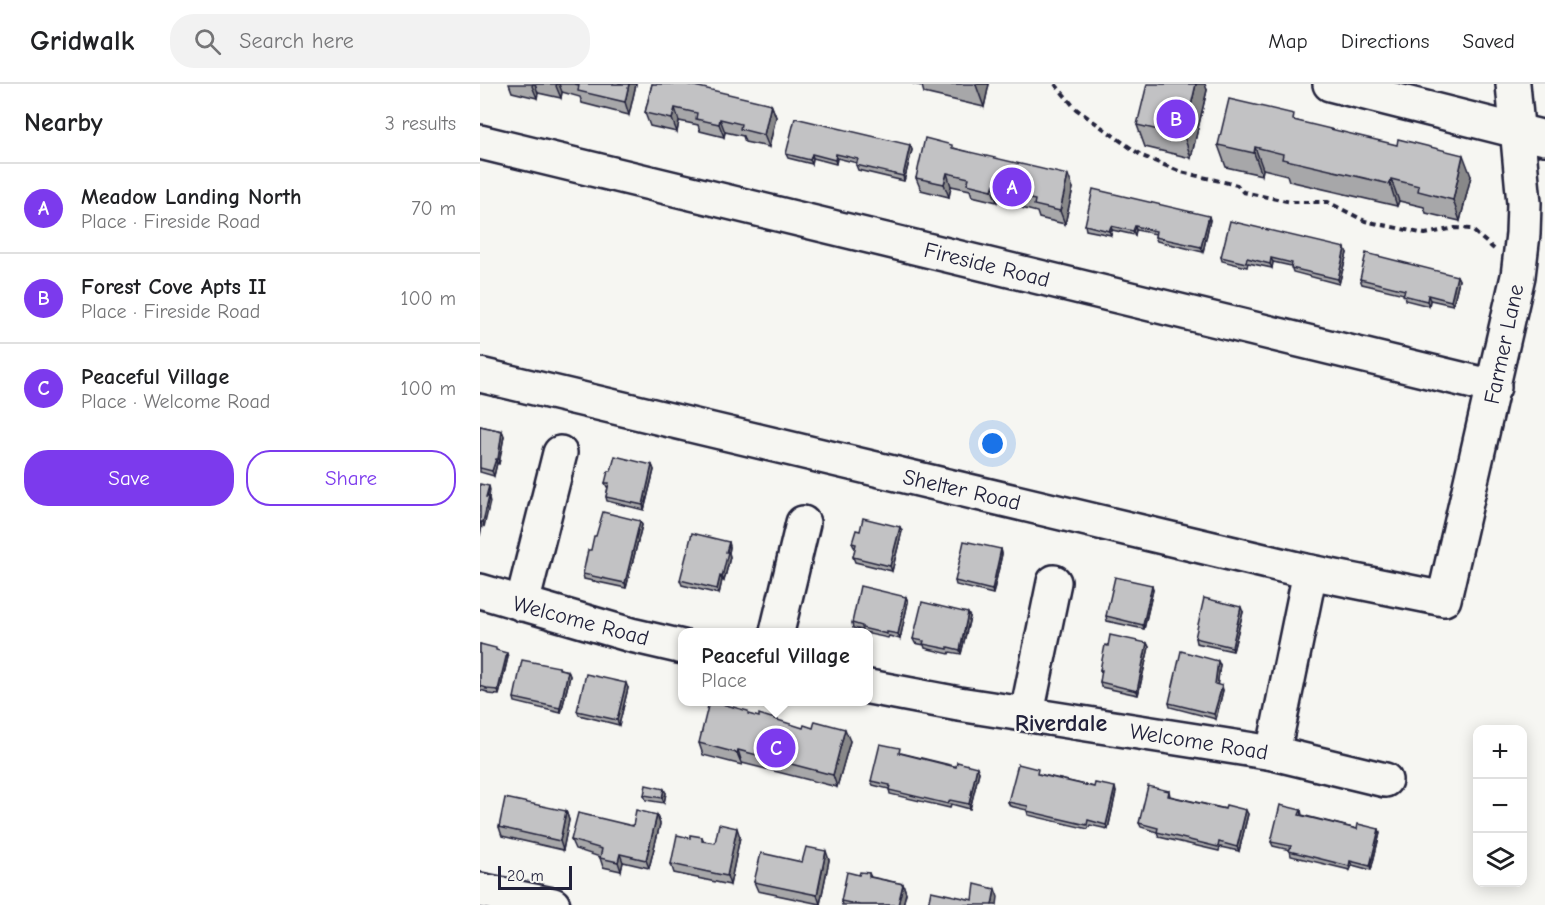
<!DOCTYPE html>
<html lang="en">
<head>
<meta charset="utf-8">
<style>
	body { margin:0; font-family:"Comic Neue",sans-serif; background:#f2f2f2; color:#202124 }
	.controls { position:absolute; right:18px; bottom:18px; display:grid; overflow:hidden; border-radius:12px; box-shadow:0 3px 15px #0003 }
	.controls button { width:54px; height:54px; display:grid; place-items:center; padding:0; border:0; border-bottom:2px solid #e0e0e0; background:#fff; color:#202124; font:30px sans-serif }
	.scale { position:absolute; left:18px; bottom:15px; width:74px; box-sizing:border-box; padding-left:6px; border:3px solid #22223b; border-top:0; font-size:16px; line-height:21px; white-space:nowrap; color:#22223b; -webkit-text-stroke:4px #f6f6f2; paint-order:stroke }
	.you { position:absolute; left:513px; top:360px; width:21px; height:21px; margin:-15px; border:4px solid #fff; border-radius:50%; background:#1a73e8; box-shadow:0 0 0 9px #1a73e833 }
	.badge { display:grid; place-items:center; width:39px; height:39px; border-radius:50%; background:#7c3aed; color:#fff; font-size:20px; font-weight:700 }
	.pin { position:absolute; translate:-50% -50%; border:3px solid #fff; box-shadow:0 2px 6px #0006 }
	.popup { position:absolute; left:198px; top:544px; width:195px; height:78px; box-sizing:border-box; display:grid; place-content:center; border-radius:12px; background:#fff; filter:drop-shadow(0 2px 4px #0005); font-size:20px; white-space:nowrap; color:#757577 }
	.popup b { font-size:22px; color:#202124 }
	.popup::after { content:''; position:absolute; left:50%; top:100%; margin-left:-12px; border:12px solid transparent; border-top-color:#fff }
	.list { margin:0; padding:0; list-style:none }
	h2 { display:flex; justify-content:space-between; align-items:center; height:78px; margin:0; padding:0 24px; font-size:26px }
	h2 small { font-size:20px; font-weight:400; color:#757577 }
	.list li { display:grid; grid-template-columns:39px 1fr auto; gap:18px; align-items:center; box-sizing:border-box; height:90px; padding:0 24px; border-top:2px solid #e0e0e0 }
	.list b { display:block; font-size:22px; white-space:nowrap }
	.list p { margin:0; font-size:20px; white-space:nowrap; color:#757577 }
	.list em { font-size:20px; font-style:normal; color:#757577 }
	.actions { display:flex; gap:12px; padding:18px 24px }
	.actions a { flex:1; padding:14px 0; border:2px solid #7c3aed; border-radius:24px; text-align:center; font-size:21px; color:#7c3aed }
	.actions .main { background:#7c3aed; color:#fff }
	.icon { flex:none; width:33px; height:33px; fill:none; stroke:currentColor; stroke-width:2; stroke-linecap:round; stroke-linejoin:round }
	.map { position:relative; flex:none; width:1065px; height:821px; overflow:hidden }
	header { display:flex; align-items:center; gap:36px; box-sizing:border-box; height:84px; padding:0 30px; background:#fff; border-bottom:2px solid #e0e0e0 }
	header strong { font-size:28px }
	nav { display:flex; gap:33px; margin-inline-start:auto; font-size:21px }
	.search { width:420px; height:54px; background:#f2f2f2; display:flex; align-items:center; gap:15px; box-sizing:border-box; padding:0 21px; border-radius:24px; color:#757577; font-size:22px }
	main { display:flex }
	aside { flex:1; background:#fff }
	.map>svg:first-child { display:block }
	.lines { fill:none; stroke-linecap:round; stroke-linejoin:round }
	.minor-casing { stroke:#22223b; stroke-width:38 }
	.path { stroke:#22223b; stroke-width:4; stroke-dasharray:6 4.5; stroke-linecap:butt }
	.minor { stroke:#f6f6f2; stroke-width:33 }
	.wall { fill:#a7a7a9; stroke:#22223b; stroke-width:1.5 }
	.shaded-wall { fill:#888889; stroke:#22223b; stroke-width:1.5 }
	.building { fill:#c2c2c4; stroke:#22223b; stroke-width:1.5 }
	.labels { text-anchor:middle; stroke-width:4.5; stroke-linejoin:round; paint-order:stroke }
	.street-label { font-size:22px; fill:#22223b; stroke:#f6f6f2 }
	.neighbourhood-label { font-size:24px; font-weight:bold; fill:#22223b; stroke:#f6f6f2 }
</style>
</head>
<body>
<header>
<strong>Gridwalk</strong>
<div class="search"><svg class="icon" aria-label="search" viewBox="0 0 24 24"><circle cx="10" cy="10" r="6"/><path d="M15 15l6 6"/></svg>Search here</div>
<nav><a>Map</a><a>Directions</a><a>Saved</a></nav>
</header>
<main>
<aside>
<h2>Nearby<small>3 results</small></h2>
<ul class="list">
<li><span class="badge">A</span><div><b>Meadow Landing North</b><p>Place · Fireside Road</p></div><em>70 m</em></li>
<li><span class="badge">B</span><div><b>Forest Cove Apts II</b><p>Place · Fireside Road</p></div><em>100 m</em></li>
<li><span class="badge">C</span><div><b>Peaceful Village</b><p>Place · Welcome Road</p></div><em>100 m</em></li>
</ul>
<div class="actions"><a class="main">Save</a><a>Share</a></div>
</aside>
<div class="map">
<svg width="1065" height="821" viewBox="0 0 1065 821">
	<rect width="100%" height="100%" fill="#f6f6f2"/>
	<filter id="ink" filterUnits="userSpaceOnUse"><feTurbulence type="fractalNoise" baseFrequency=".0167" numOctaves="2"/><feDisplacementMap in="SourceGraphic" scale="12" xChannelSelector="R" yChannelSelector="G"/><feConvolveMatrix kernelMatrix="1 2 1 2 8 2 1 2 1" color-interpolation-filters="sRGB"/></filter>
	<g filter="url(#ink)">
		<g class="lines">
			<defs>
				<g id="minor">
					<polyline points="850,0 1065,54"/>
					<polyline points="0,58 1014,303"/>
					<polyline points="0,291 830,488 964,515 1038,192 1043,150 1044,119 1033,0"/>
					<polyline points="0,507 151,551 203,563"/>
					<polyline points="42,520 80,369"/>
					<polyline points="297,548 323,439"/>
					<polyline points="389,603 479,620 793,669 905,696"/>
					<polyline points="547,629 574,498"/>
					<polyline points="793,669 830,488"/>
					<polyline points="0,806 73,821"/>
				</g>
			</defs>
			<!-- minor casing -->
			<use href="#minor" class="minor-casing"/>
			<!-- path -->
			<polyline class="path" points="575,0 596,25 662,72 701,88 757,101 763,108 811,118 848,118 885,137 945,150 975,144 991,145 1014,165"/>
			<!-- minor -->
			<use href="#minor" class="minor"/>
		</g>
		<!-- wall -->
		<g class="wall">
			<polygon points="29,0 156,0 149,31 102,19 100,13 82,8 81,14 58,9 57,14 32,8"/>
			<polygon points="172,0 291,20 296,33 289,63 265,58 263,52 245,48 244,53 220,47 218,41 199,37 197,48 170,42 165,29"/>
			<polygon points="433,0 509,0 504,23 444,9 442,2"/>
			<polygon points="727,6 711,74 665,63 657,41"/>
			<polygon points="817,37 991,92 980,137 946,129 944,123 919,117 917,122 809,97 807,91 783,85 782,91 746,83 738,61"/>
			<polygon points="430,61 432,66 424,97 378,86 376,81 377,79 357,74 356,80 333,74 332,80 308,74 306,70"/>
			<polygon points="474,64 593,104 585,140 559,134 557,128 538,123 535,117 518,113 517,118 492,112 490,106 471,102 469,113 441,106 436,94"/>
			<polygon points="730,136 723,168 677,157 675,153 676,150 656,146 655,151 632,146 631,151 606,146 605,141"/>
			<polygon points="867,169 859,200 813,188 811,182 793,178 792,184 768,179 767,183 742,177 741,173"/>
			<polygon points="977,192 979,196 973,221 950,216 949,222 925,216 924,210 882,200 880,195"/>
			<polygon points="0,342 22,347 24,352 19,380 17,379 14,392 0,388"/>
			<polygon points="172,381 174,386 164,426 127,417 126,413 128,403 127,403 125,399 131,387"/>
			<polygon points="160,437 162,441 146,504 104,495 103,490 116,452"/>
			<polygon points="420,443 422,447 412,487 375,478 373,473 376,463 374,463 372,459 380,447"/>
			<polygon points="249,458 250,463 249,469 250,473 244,497 242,496 239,510 202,501 200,496"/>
			<polygon points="521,465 522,470 513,510 476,501 475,497"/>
			<polygon points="672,501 673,506 664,545 627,537 626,532"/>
			<polygon points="426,513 428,518 420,555 409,552 408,554 389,550 389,549 383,548 382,546 373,544 372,539"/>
			<polygon points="763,528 753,567 716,559 715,554"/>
			<polygon points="490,533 481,570 470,568 469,570 445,564 444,561 435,559 433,555"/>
			<polygon points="667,559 669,563 658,611 621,603 620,598 622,590 620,586 628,562"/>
			<polygon points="0,560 17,567 28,573 19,611 8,610 7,608 0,606"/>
			<polygon points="740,581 737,601 743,606 736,635 690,623 689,619"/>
			<polygon points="79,583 80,585 88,587 90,592 81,629 35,618 34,614"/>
			<polygon points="148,604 139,641 99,631 97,627"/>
			<polygon points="270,631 370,657 357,703 262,679 262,681 223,671 219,659"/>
			<polygon points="421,669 499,688 490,725 471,720 470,724 410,710 409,705 393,701 391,697"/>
			<polygon points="559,690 614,703 636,708 628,745 610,741 608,745 548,731 547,726 530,722 528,718"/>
			<polygon points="689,707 690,712 768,730 759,767 740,763 739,767 679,753 677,748 661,743 659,739"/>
			<polygon points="186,709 184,719 166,716 164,711"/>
			<polygon points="821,726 822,731 877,745 899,745 900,749 891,786 872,781 870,786 811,772 810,766 793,762 791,758"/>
			<polygon points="86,727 89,736 83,766 22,752 19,743"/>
			<polygon points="177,731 180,740 169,784 143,778 141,787 123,783 120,774 120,773 95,765 91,756 153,742"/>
			<polygon points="222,753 224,757 235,759 260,753 250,801 194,789 191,780 210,754"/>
			<polygon points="349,776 340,820 278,807 274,798 322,778"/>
			<polygon points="389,789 391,793 423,800 426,809 423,821 362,821 361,817 379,791"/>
		</g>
		<!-- shaded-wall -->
		<g class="shaded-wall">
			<polygon points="53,0 55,0 58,9 57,14 52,2"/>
			<polygon points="77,0 79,0 82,8 81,14 76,2"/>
			<polygon points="149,0 156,0 149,31 145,18"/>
			<polygon points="496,0 509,0 504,23 496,1"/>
			<polygon points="716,0 725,0 727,6 711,74 704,52"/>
			<polygon points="291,20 296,33 289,63 284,51"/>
			<polygon points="195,24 199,37 197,48 192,35"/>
			<polygon points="240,35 245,48 244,53 239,40"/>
			<polygon points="430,61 432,66 424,97 423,92"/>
			<polygon points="775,63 783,85 782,91 774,69"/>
			<polygon points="332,70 333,74 332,80 330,76"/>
			<polygon points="356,70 357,74 356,80 355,76"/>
			<polygon points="983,71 991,92 980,137 973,116"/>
			<polygon points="467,89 471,102 469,113 464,100"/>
			<polygon points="588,91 593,104 585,140 580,127"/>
			<polygon points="911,95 919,117 917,122 910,100"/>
			<polygon points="514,100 518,113 517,118 512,106"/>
			<polygon points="729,132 730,136 723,168 721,163"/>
			<polygon points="631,142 632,146 631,151 629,147"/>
			<polygon points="655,142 656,146 655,151 653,147"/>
			<polygon points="865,164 867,169 859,200 858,195"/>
			<polygon points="791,174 793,178 792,184 790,180"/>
			<polygon points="977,192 979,196 973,221 971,217"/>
			<polygon points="948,211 950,216 949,222 947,217"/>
			<polygon points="22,347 24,352 19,380 18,375"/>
			<polygon points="16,375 17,379 14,392 12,387"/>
			<polygon points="172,381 174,386 164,426 163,421"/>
			<polygon points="9,402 10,406 9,414 10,418 4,443 3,438"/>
			<polygon points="160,437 162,441 146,504 145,499"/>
			<polygon points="1,438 2,442 0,452 0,440"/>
			<polygon points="420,443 422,447 412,487 410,482"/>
			<polygon points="249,458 250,463 249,469 250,473 244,497 242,493"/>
			<polygon points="521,465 522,470 513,510 512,506"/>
			<polygon points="240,492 242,496 239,510 237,505"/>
			<polygon points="672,501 673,506 664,545 663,541"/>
			<polygon points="426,513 428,518 420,555 418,550"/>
			<polygon points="761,523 763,528 753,567 752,563"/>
			<polygon points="488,529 490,533 481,570 480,566"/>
			<polygon points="667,559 669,563 658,611 657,607"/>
			<polygon points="27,569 28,573 19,611 18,606"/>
			<polygon points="738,577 740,581 737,604 735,600"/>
			<polygon points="88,587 90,592 81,629 80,624"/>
			<polygon points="146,599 148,604 139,641 137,636"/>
			<polygon points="742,602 743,606 736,635 734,630"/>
			<polygon points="365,645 370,657 357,703 353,691"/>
			<polygon points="258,666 262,679 262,681 257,669"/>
			<polygon points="497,683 499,688 490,725 489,720"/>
			<polygon points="635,703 636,708 628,745 626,741"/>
			<polygon points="184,705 186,709 184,719 182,714"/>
			<polygon points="766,726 768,730 759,767 757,763"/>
			<polygon points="86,727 89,736 83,766 80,757"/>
			<polygon points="177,731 180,740 169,784 166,776"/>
			<polygon points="257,744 260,753 250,801 247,792"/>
			<polygon points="899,745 900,749 891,786 890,782"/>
			<polygon points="346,767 349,776 340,820 337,811"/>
			<polygon points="140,770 143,778 141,787 138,778"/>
			<polygon points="870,777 872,781 870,786 869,782"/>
			<polygon points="423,800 426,809 423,821 418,821"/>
			<polygon points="515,805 518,813 517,821 512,821"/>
		</g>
		<!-- building -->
		<g class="building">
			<polygon points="94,0 149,0 145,18 98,7 99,1"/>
			<polygon points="172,0 206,0 291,20 284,51 260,45 261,40 240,35 239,40 216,35 217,29 195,24 192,35 165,29"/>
			<polygon points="667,0 716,0 704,52 657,41"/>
			<polygon points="749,15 814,30 813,36 917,61 918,55 983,71 973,116 938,107 939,102 911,95 910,100 802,75 803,70 775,63 774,69 738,61"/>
			<polygon points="315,34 430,61 423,92 376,81 378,75 356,70 355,76 332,70 330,76 306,70"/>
			<polygon points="445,54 472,61 472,64 588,91 580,127 554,121 555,116 533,111 534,105 514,100 512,106 487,100 489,94 467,89 464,100 436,94"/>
			<polygon points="613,105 729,132 721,163 675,153 676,147 655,142 653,147 631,142 629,147 605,141"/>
			<polygon points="750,137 865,164 858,195 811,184 812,179 791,174 790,180 767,174 766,179 741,173"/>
			<polygon points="886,169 977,192 971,217 948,211 947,217 923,211 925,206 880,195"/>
			<polygon points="0,342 22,347 18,375 16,375 12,387 0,384"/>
			<polygon points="135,372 172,381 163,421 126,413 129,399 125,399 128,387 131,387"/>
			<polygon points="0,400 9,402 6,413 9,413 3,438 1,438 0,440"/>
			<polygon points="123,428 160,437 145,499 103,490 108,466 111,466 114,452 116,452"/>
			<polygon points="383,434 420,443 410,482 373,473 376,460 372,459 376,446 380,447"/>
			<polygon points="212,449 249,458 246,468 248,468 242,493 240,492 237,505 200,496"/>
			<polygon points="484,457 521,465 512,506 475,497"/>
			<polygon points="635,493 672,501 663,541 626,532"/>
			<polygon points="380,502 426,513 418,550 407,548 407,550 382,544 382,542 372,539"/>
			<polygon points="724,514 761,523 752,563 715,554"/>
			<polygon points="442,518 488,529 480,566 468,563 468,565 443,560 444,557 433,555"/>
			<polygon points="630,551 667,559 657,607 620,598 622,586 620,586 625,561 628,562"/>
			<polygon points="0,560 16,564 16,566 27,569 18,606 6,605 7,604 0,602"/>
			<polygon points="701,567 738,577 735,600 742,602 734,630 689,619"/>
			<polygon points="42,576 79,583 79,585 88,587 80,624 34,614"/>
			<polygon points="106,590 146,599 137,636 97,627"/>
			<polygon points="229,618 235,618 268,627 268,630 279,633 279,630 323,644 324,641 333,644 335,637 365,645 353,691 258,666 257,669 219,659"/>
			<polygon points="400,660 420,664 419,669 476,683 477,678 497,683 489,720 470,716 468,720 409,706 410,701 391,697"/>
			<polygon points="538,680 558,685 557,690 614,703 615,699 635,703 626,741 608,736 607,741 547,727 548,722 528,718"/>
			<polygon points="166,701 184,705 182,714 164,711"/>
			<polygon points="668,702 689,707 688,712 745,725 746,721 766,726 757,763 739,758 738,763 677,748 678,744 659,739"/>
			<polygon points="25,714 86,727 80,757 19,743"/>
			<polygon points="800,721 821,726 819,731 877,745 878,740 899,745 890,782 870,777 869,782 809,767 811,762 791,758"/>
			<polygon points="156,726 177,731 166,776 140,770 138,778 120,774 122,765 91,756 98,729 153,742"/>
			<polygon points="239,740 257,744 247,792 191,780 197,751 210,754 210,751 222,753 222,757 235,759"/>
			<polygon points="326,763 346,767 337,811 274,798 281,769 322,778"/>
			<polygon points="367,788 379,791 380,788 389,789 389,793 423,800 418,821 380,821 361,817"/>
			<polygon points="495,800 515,805 512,821 448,821 451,807 493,816"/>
		</g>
	</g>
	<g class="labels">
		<!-- street labels -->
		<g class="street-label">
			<text transform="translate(507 180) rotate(14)" y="8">Fireside Road</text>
			<text transform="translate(1023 260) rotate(-78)" y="8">Farmer Lane</text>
			<text transform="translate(482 405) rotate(13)" y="8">Shelter Road</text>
			<text transform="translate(101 536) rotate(15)" y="8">Welcome Road</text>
			<text transform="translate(719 657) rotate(9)" y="8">Welcome Road</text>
		</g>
		<!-- neighbourhood labels -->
		<g class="neighbourhood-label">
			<text x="581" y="647">Riverdale</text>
		</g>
	</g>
</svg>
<div class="controls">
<button>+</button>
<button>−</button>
<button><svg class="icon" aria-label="layers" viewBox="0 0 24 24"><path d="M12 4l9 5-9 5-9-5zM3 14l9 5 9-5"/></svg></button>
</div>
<div class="scale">20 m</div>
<div class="you"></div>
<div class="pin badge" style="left:532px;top:103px">A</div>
<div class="pin badge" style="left:696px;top:35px">B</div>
<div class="pin badge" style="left:296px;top:664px">C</div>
<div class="popup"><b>Peaceful Village</b>Place</div>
</div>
</main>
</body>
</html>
